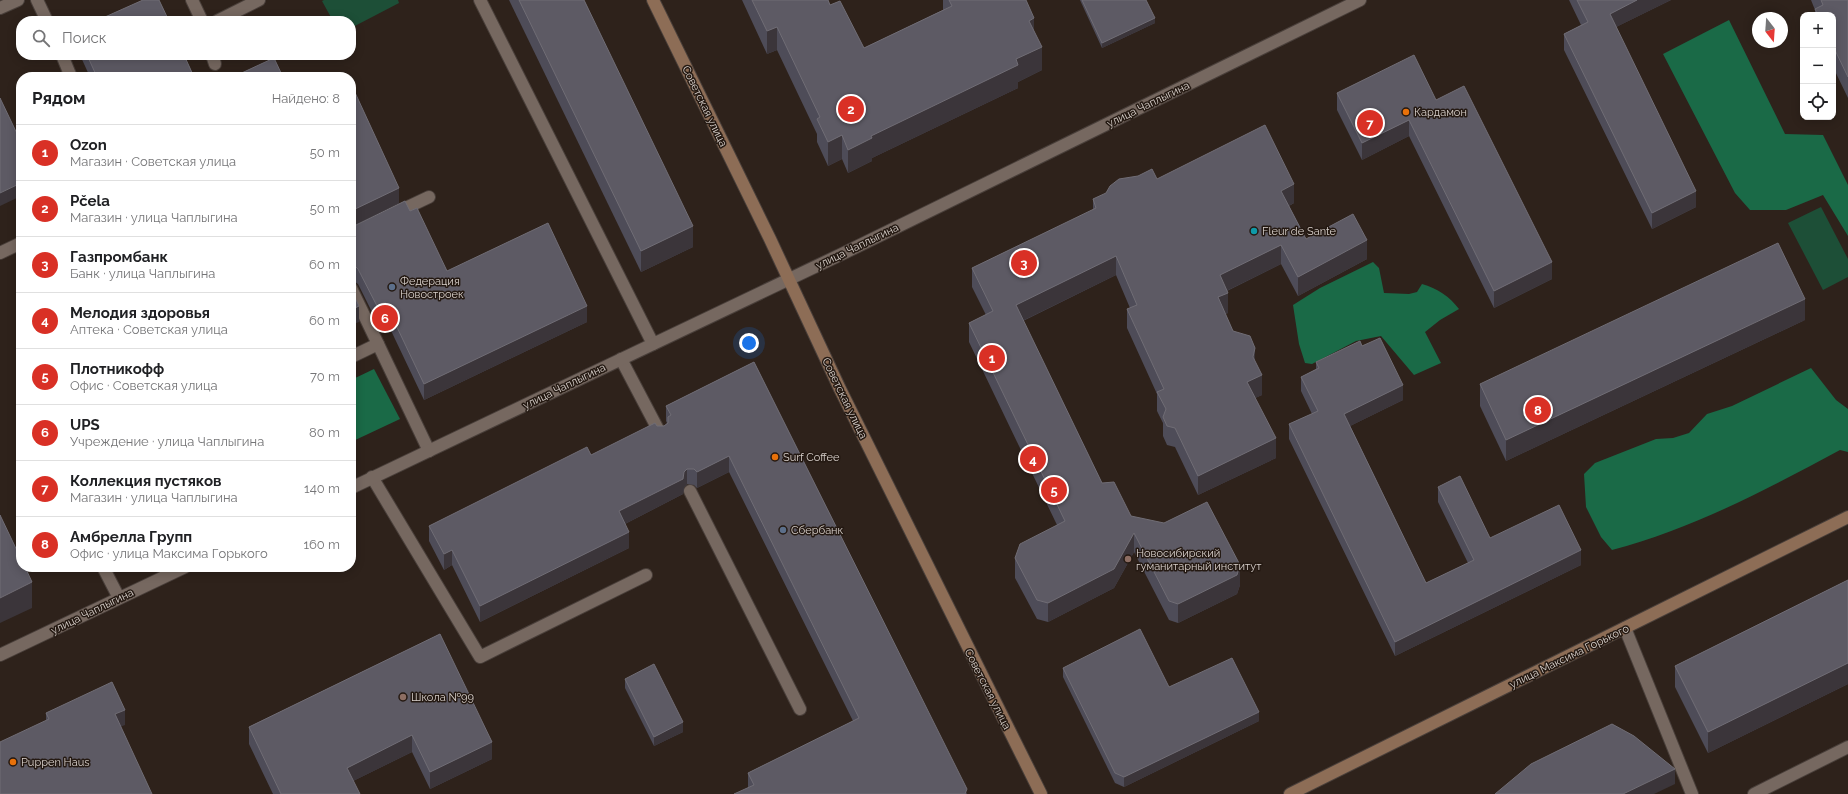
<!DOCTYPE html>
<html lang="ru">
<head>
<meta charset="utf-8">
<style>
	body { margin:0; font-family:Raleway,sans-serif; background:#f2f2f2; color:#202124 }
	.controls { position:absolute; right:12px; top:12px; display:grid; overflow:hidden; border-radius:8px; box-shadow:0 2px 10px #0003 }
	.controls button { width:36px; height:36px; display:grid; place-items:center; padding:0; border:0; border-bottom:1px solid #e0e0e0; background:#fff; color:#202124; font:20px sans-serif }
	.compass { position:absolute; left:1752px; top:12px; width:36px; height:36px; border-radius:50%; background:#fff; box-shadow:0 2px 10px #0003; rotate:163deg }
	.you { position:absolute; left:749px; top:343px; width:14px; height:14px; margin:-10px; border:3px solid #fff; border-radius:50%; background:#1a73e8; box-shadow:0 0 0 6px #1a73e833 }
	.badge { display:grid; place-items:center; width:26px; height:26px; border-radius:50%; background:#d93025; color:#fff; font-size:13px; font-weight:700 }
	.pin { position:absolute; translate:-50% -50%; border:2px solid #fff; box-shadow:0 1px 4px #0006 }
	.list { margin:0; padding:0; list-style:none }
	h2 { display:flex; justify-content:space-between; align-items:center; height:52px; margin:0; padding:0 16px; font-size:17px }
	h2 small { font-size:13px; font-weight:400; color:#757577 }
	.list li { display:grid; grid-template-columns:26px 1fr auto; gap:12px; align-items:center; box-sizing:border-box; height:56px; padding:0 16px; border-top:1px solid #e0e0e0 }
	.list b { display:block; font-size:15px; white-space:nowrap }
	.list p { margin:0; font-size:13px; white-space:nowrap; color:#757577 }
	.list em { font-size:13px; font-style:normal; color:#757577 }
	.icon { flex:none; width:22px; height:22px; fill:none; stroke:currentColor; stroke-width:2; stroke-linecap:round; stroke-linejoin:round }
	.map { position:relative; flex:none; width:1848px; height:794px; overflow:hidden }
	.search { position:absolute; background:#fff; box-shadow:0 2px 10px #0003; left:16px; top:16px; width:340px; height:44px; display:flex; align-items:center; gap:10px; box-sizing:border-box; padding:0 14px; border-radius:16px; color:#757577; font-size:15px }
	.panel { position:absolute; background:#fff; box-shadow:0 2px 10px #0003; left:16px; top:72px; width:340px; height:500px; border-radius:16px }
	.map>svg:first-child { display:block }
	.green { fill:#1d4f37 }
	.forest { fill:#1a6a47 }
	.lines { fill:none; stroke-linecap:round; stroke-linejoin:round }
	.lane-casing { stroke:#493f3a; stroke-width:14 }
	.street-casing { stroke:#493f3a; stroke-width:14 }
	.secondary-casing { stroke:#493f3a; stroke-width:14 }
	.lane { stroke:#766860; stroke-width:12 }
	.street { stroke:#766860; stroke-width:12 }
	.secondary { stroke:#8d6d56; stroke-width:12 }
	.wall { fill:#4e4c58 }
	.shaded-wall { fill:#3b353a }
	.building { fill:#5d5a64; stroke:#706d75 }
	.food-dot { fill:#e8710a; stroke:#241912; stroke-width:1.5 }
	.culture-dot { fill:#0f9aa8; stroke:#241912; stroke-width:1.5 }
	.service-dot { fill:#5c6f8a; stroke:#241912; stroke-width:1.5 }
	.education-dot { fill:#8d6e63; stroke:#241912; stroke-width:1.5 }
	.labels { text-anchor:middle; stroke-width:3; stroke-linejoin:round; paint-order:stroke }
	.street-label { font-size:11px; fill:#dad2cd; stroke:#241912 }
	.poi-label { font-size:11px; fill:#dad2cd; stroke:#241912; text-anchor:start }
</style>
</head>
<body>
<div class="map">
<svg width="1848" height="794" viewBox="0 0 1848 794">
	<rect width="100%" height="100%" fill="#2e221b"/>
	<!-- green -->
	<g class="green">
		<polygon points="324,0 398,0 399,3 351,28 351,21 333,21 322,1"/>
		<polygon points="1821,207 1848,259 1848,277 1823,290 1788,223"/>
	</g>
	<!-- forest -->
	<g class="forest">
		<polygon points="1729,20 1785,134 1823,135 1848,185 1848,236 1823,195 1786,210 1750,210 1735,193 1663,54"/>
		<path d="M1373 262 1379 268 1384 293 1409 294 1417 292 1422 284C1437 288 1450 297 1459 309L1440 320 1425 332 1441 363 1414 375 1381 336 1356 341 1312 364 1305 363 1299 344 1293 305 1320 288Z"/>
		<path d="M1811 368 1836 400 1848 409V452L1840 450C1768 489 1692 529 1612 550L1601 537 1586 507 1584 474 1595 463 1656 439 1673 438 1689 433 1707 414 1732 406Z"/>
		<polygon points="374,369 400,419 351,442 351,380"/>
	</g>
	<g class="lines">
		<defs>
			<g id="lane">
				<polyline points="37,0 47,21"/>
				<polyline points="192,0 202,21"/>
				<polyline points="480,0 653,344"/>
				<polyline points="0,8 18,0"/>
				<polyline points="217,21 259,0"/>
				<polyline points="62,55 71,77"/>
				<polyline points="212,55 215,64"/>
				<polyline points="393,214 429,197"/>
				<polyline points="0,253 21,243"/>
				<polyline points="351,288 378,344"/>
				<polyline points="351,357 378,344 429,451"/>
				<polyline points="621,359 661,435"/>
				<polyline points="372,477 480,657 646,575"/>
				<polyline points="690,491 800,709"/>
				<polyline points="103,567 119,598"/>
				<polyline points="1754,794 1848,747"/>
			</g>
			<g id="street">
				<polyline points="351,488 844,253 1360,0"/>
				<polyline points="1625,628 1692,794"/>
				<polyline points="0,655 185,567"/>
			</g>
			<g id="secondary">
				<polyline points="653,0 770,239 840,389 1041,794"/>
				<polyline points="1290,794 1848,517"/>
			</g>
		</defs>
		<!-- lane casing -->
		<use href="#lane" class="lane-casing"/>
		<!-- street casing -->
		<use href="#street" class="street-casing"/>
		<!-- secondary casing -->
		<use href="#secondary" class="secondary-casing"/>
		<!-- lane -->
		<use href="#lane" class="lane"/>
		<!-- street -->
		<use href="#street" class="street"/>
		<!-- secondary -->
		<use href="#secondary" class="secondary"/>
	</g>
	<!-- wall -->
	<g class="wall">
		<polygon points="509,0 584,0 693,247 641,272"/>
		<polygon points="742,0 828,0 830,5 864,48 943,10 943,0 1026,0 1034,31 1042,70 1018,82 1018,88 872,158 872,161 848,173 842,159 828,166 817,142 817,134 777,50 767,54"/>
		<polygon points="1080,0 1146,0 1155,23 1102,48"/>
		<polygon points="1569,0 1671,0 1616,27 1696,207 1652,229 1564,50 1564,34 1581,25"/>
		<polygon points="1811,0 1848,0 1848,98 1833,67 1833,15 1815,15 1815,10"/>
		<polygon points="80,55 184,55 194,77 90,77"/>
		<polygon points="351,87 399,203 353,226 410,211 447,271 587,322 424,400 385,318 377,322 358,284 355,282 351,281"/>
		<polygon points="1337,93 1436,100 1552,279 1494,308 1409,136 1362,160 1337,110"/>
		<polygon points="1157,179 1294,203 1289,206 1306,239 1367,259 1298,296 1281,264 1227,291 1228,313 1225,314 1233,331 1255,362 1262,395 1255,398 1276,458 1198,495 1175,447 1167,445 1163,436 1163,423 1157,411 1157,394 1127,328 1127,309 1130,308 1116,275 1023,321 1102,483 1131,516 1240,585 1237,594 1178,623 1169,620 1134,552 1114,588 1048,622 1037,619 1015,578 1015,558 1057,525 969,342 969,323 986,315 972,287 972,268 1093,210 1093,199"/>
		<polygon points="1805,320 1506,461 1480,406 1480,384"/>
		<polygon points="1362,346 1403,400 1350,426 1426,583 1468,563 1438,502 1438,487 1490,538 1581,565 1395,656 1289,439 1289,424 1312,414 1301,391 1301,377 1316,369 1316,362"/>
		<polygon points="754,362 967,794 748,787 748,773 853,721 729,472 697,488 694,485 687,484 684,487 683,494 625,524 629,548 480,622 452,565 444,570 429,541 429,526 591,455 664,426 667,423 666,421 666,406"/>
		<polygon points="1848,580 1848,684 1708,753 1675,687 1675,666"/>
		<polygon points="440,634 492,759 430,789 412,752 353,781 360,794 273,794 249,744 249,727"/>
		<polygon points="1063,668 1169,687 1259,721 1124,787 1115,783 1063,677"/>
		<polygon points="625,679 683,732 654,746 625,688"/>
		<polygon points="46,713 125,725 46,720"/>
	</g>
	<!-- shaded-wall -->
	<g class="shaded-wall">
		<polygon points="1637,0 1671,0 1610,30 1610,14"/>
		<polygon points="1034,18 1034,41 1029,21"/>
		<polygon points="1155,18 1155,23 1102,48 1102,43"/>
		<polygon points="777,27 777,50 767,54 767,31"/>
		<polygon points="1042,47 1042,70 1018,82 1018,88 872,158 872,161 848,173 848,150 871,136 1016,59"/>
		<polygon points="1409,120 1409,136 1362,160 1362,143"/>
		<polygon points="842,135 842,159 828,166 828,142"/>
		<polygon points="21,183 21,196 0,206 0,193"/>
		<polygon points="1294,184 1294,203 1281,210 1281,191"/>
		<polygon points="399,188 399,203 351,227 351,211"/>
		<polygon points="1696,191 1696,207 1652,229 1652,213"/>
		<polygon points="693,226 693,247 641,272 641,251"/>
		<polygon points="1367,240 1367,259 1298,296 1298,277"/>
		<polygon points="1281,245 1281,264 1220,294 1220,275"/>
		<polygon points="1116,256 1116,275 1016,324 1016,305"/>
		<polygon points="1552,262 1552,279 1494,308 1494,291"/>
		<polygon points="1228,293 1228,313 1218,317 1218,297"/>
		<polygon points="1805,299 1805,320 1506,461 1506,440"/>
		<polygon points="385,302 385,318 377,322 377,306"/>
		<polygon points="359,306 359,322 351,325 351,310"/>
		<polygon points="587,306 587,322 424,400 424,384"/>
		<polygon points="1255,348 1255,367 1253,357"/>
		<polygon points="1262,375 1262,395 1247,402 1247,382"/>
		<polygon points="1403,385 1403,400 1344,429 1344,414"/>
		<polygon points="1276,438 1276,458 1198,495 1198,476"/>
		<polygon points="729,456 729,472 697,488 697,472"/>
		<polygon points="687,469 687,484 684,487 683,494 619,527 619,511 684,472"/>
		<polygon points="629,532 629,548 480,622 480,606"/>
		<polygon points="1134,533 1134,552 1114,588 1048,622 1048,603"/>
		<polygon points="452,550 452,565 444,570 444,554"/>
		<polygon points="1581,550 1581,565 1395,656 1395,642"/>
		<polygon points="1240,565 1240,585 1237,594 1178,623 1178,604"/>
		<polygon points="32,582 32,608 0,623 0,598"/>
		<polygon points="1848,663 1848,684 1708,753 1708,732"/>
		<polygon points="125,710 125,725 115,729 115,714"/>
		<polygon points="1259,712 1259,721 1124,787 1124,777"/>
		<polygon points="683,722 683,732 654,746 654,737"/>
		<polygon points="412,735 412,752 347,784 347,768"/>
		<polygon points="492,742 492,759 430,789 430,772"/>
		<polygon points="1675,769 1675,784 1654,794 1623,794"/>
	</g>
	<!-- building -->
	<g class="building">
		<polygon points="143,0 159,0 169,21 96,21"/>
		<polygon points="519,0 584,0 693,226 641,251"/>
		<polygon points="752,0 828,0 830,5 840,1 864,48 952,6 949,0 1026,0 1034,18 1029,21 1042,47 1016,59 1018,65 871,136 872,138 848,150 842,135 828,142 817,119 820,117 777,27 767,31"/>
		<polygon points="1082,0 1146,0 1155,18 1102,43"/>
		<polygon points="1577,0 1637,0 1610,14 1696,191 1652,213 1564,34 1588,22"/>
		<polygon points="1821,0 1848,0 1848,77 1833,46 1833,15 1818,15 1815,9 1823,5"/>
		<polygon points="87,55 184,55 194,77 97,77"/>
		<polygon points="1414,55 1436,100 1464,86 1552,262 1494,291 1409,120 1362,143 1337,93"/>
		<polygon points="274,58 283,77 233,77"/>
		<polygon points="352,86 399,188 351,211 351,87"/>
		<polygon points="0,98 21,142 21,183 0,193"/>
		<polygon points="1265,125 1294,184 1281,191 1306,239 1353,214 1367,240 1298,277 1281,245 1220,275 1228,293 1218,297 1233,331 1250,336 1255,348 1253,357 1262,375 1247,382 1276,438 1198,476 1175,428 1167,426 1163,417 1166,409 1157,392 1164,389 1127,309 1137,305 1116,256 1016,305 1102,483 1114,482 1131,516 1164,523 1207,502 1240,565 1237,575 1178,604 1169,601 1134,533 1114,569 1048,603 1037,600 1015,558 1020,544 1065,521 969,323 993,311 972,268 1096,208 1093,199 1106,193 1110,186 1119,179 1138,176 1152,169 1157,179"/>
		<polygon points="405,201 410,211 417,208 447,271 548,223 587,306 424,384 385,302 377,306 358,269 355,266 351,265 351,226 354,226"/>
		<polygon points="1778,243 1805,299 1506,440 1480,384"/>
		<polygon points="351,289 359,306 351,310"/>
		<polygon points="1380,338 1403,385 1344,414 1426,583 1474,560 1438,487 1460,476 1490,538 1559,505 1581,550 1395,642 1289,424 1318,411 1301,377 1319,368 1316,362 1360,341 1362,346"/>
		<polygon points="754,362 967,789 965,794 734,794 754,785 748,773 859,718 729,456 697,472 694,469 687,469 684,472 683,479 619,511 629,532 480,606 452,550 444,554 429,526 587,447 591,455 655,423 657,426 664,426 668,423 668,417 671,415 666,406"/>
		<polygon points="0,515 21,559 21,567 25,567 32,582 0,598"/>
		<polygon points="1848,580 1848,663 1708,732 1675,666"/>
		<polygon points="1140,629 1169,687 1232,658 1259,712 1124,777 1115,773 1063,668"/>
		<polygon points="440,634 492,742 430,772 412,735 347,768 360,794 281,794 249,727"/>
		<polygon points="654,664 683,722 654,737 625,679"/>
		<polygon points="112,682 125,710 115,714 152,794 0,794 0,742 49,719 46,713"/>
		<polygon points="1612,724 1634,736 1675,769 1623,794 1495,794 1531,764"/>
	</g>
	<!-- markers -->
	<g class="food-dot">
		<circle cx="1406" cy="112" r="4"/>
		<circle cx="775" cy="457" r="4"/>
		<circle cx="13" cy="762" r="4"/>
	</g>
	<circle class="culture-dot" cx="1254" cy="231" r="4"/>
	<g class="service-dot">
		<circle cx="392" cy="287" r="4"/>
		<circle cx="783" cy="530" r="4"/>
	</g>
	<g class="education-dot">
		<circle cx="1128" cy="559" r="4"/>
		<circle cx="403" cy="697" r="4"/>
	</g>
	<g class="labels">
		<!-- street labels -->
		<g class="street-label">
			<text transform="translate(1148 104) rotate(-26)" y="4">улица Чаплыгина</text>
			<text transform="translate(705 106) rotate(64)" y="4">Советская улица</text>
			<text transform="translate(857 246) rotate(-26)" y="4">улица Чаплыгина</text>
			<text transform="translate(564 386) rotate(-26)" y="4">улица Чаплыгина</text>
			<text transform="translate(845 398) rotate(64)" y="4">Советская улица</text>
			<text transform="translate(92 611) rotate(-26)" y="4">улица Чаплыгина</text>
			<text transform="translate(1569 656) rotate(-26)" y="4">улица Максима Горького</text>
			<text transform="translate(988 689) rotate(63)" y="4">Советская улица</text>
		</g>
		<!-- poi labels -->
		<g class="poi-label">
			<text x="1414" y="116">Кардамон</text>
			<text x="1262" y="235">Fleur de Sante</text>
			<text x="400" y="285">Федерация<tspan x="400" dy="13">Новостроек</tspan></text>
			<text x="783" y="461">Surf Coffee</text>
			<text x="791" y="534">Сбербанк</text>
			<text x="1136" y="557">Новосибирский<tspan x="1136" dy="13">гуманитарный институт</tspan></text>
			<text x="411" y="701">Школа №99</text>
			<text x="21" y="766">Puppen Haus</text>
		</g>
	</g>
</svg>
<div class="controls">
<button>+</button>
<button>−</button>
<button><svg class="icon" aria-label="locate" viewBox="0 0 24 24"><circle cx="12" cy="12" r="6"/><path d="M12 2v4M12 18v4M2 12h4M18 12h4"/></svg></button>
</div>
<svg class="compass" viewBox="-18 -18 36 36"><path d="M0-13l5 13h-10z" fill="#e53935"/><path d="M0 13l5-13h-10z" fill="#757577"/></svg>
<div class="you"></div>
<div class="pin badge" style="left:992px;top:358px">1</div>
<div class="pin badge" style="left:851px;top:109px">2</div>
<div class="pin badge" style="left:1024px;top:263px">3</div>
<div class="pin badge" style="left:1033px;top:459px">4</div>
<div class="pin badge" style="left:1054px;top:490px">5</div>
<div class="pin badge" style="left:385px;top:318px">6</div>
<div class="pin badge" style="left:1370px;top:123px">7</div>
<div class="pin badge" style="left:1538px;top:410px">8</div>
<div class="search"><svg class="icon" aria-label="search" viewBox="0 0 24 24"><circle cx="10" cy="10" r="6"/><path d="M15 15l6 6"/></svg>Поиск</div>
<section class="panel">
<h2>Рядом<small>Найдено: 8</small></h2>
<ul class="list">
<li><span class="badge">1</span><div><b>Ozon</b><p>Магазин · Советская улица</p></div><em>50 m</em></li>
<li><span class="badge">2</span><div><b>Pčela</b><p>Магазин · улица Чаплыгина</p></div><em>50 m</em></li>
<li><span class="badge">3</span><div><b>Газпромбанк</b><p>Банк · улица Чаплыгина</p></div><em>60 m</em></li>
<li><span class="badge">4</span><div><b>Мелодия здоровья</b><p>Аптека · Советская улица</p></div><em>60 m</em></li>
<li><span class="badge">5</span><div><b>Плотникофф</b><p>Офис · Советская улица</p></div><em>70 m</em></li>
<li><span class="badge">6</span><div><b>UPS</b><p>Учреждение · улица Чаплыгина</p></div><em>80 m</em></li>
<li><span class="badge">7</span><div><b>Коллекция пустяков</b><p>Магазин · улица Чаплыгина</p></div><em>140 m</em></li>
<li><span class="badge">8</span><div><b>Амбрелла Групп</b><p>Офис · улица Максима Горького</p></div><em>160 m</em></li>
</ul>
</section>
</div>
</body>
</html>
